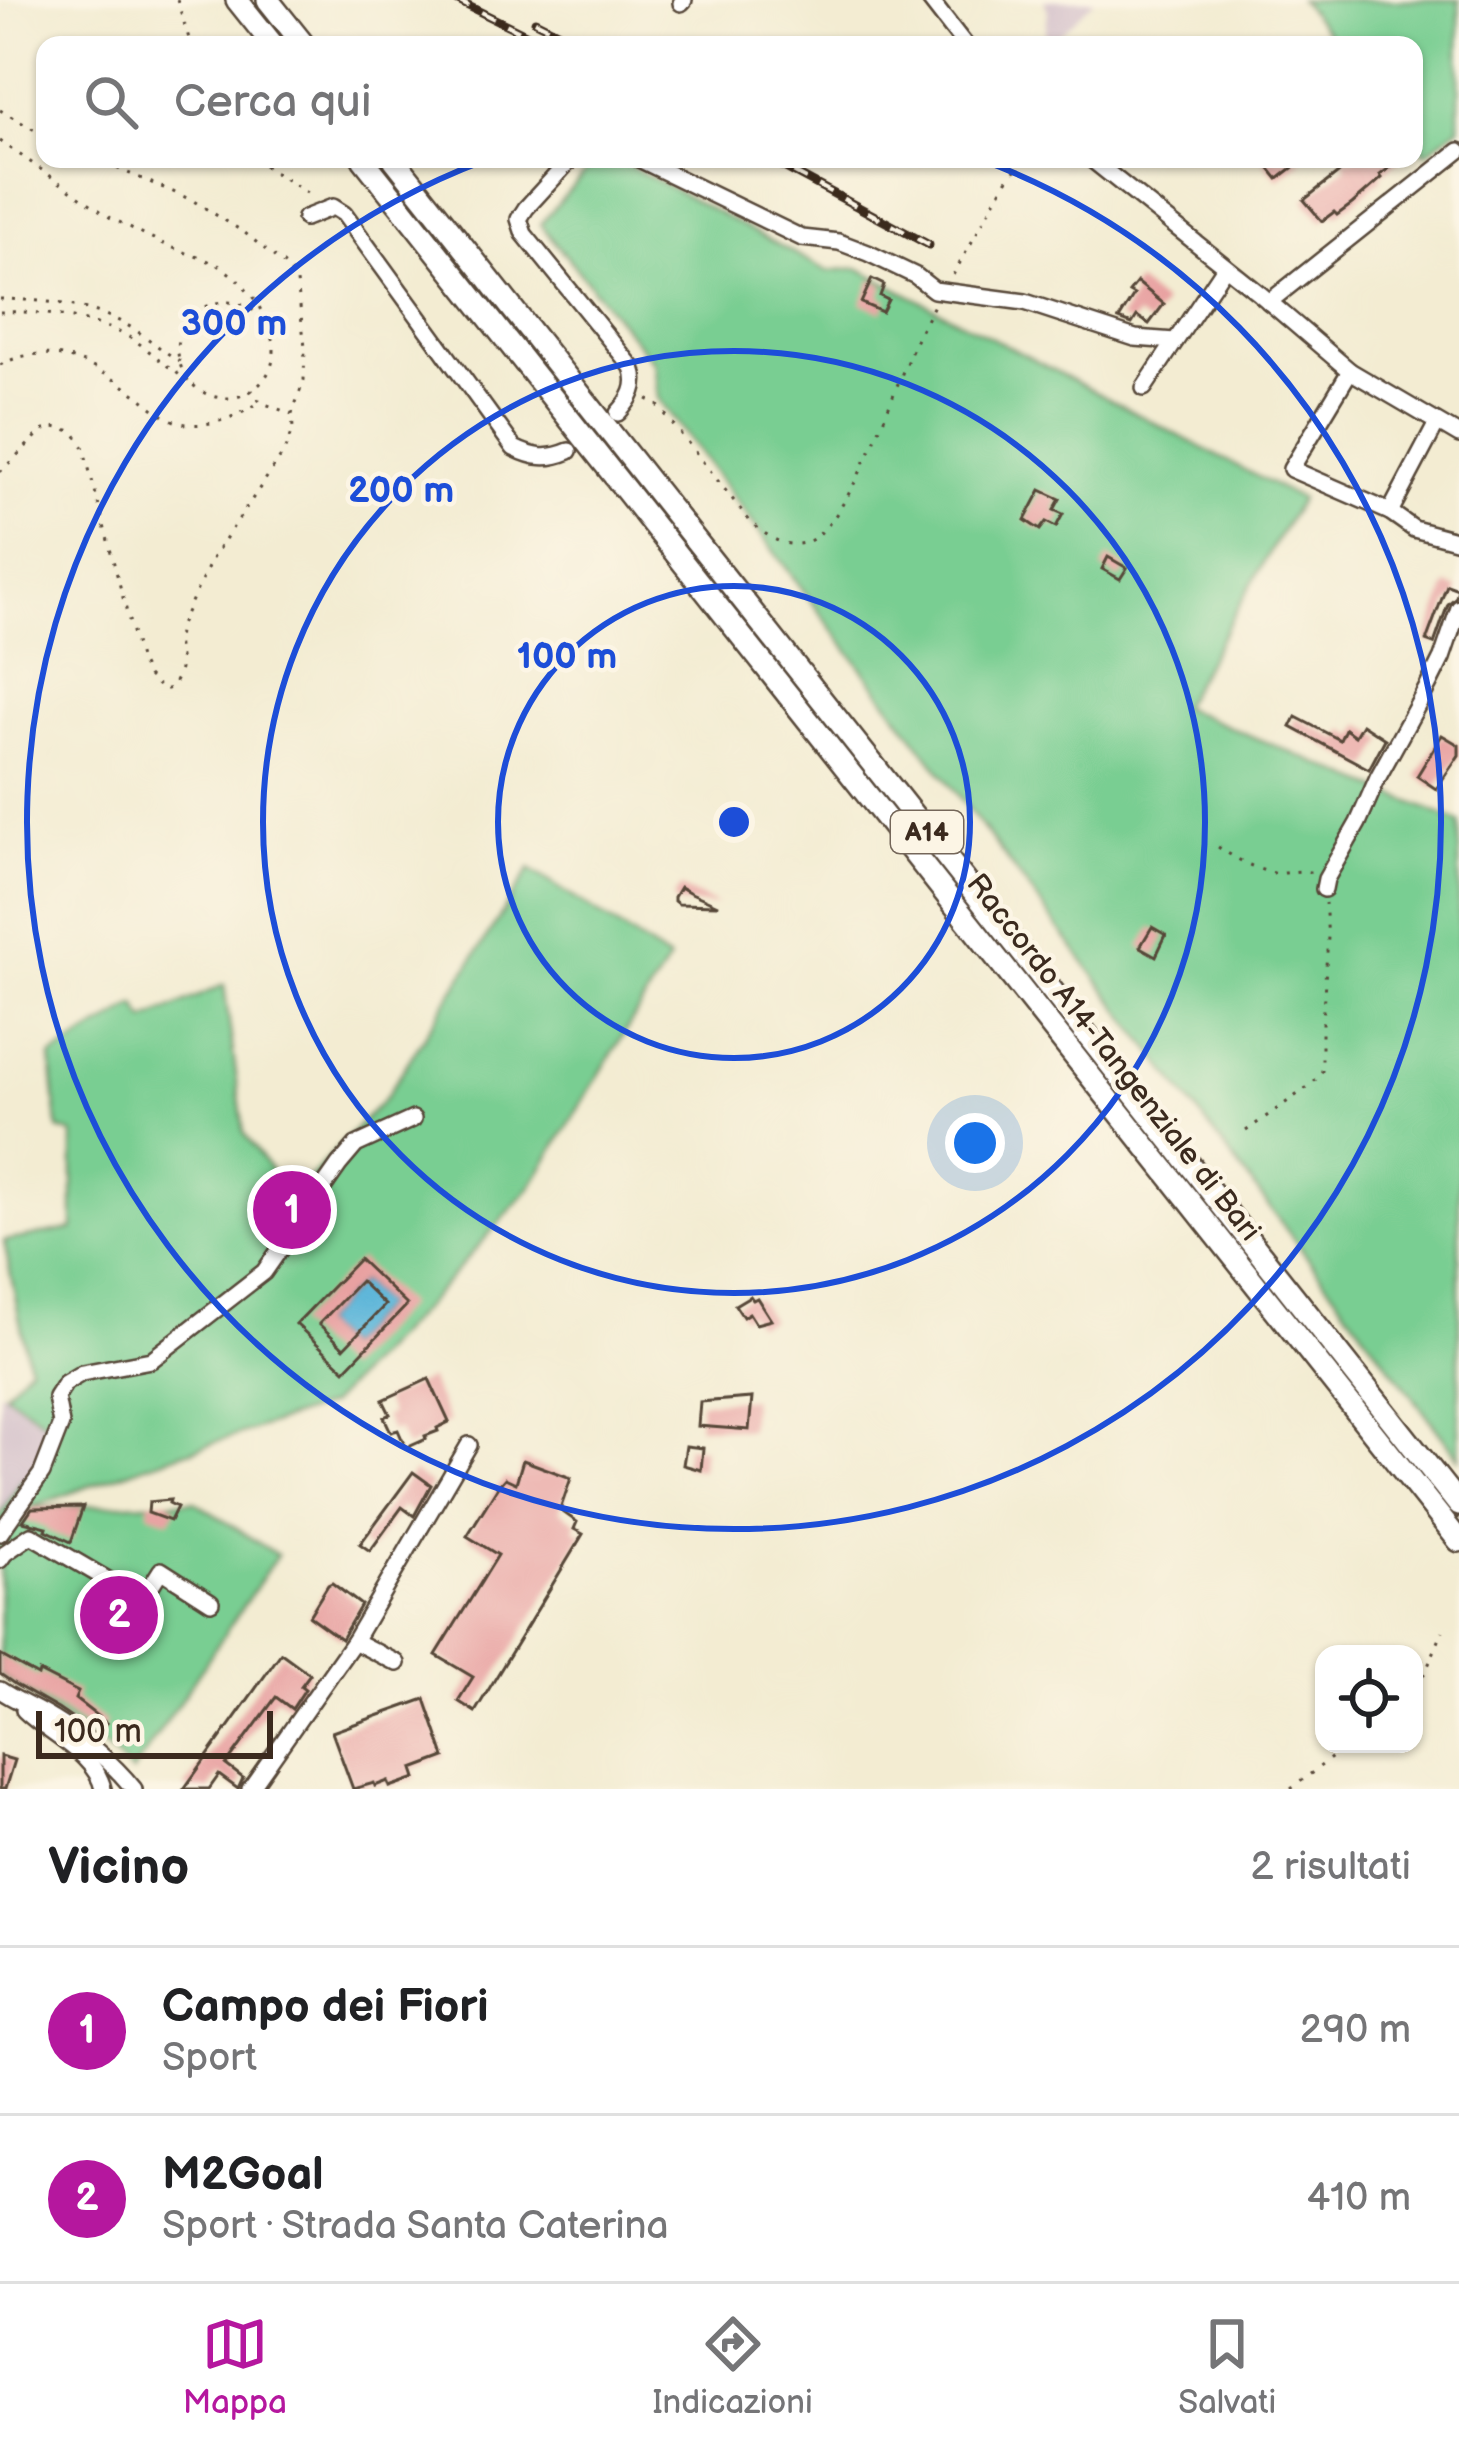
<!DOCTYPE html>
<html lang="it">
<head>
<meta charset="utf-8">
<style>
	body { margin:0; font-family:"Balsamiq Sans",sans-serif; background:#f2f2f2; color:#202124 }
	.controls { position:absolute; right:36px; bottom:36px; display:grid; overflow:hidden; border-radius:24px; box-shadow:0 3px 9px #0004 }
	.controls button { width:108px; height:108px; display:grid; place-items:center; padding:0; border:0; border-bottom:3px solid #e0e0e0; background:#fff; color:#202124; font:60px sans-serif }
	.scale { position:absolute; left:36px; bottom:30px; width:237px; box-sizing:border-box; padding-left:12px; border:6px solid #3b2a1e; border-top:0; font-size:33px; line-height:42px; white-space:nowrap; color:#3b2a1e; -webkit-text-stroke:9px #fcf5e5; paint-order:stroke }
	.you { position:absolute; left:975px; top:1143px; width:42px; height:42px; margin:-30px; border:9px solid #fff; border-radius:50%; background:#1a73e8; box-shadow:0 0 0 18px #1a73e833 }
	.badge { display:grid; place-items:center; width:78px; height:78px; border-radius:50%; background:#b5179e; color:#fff; font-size:39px; font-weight:700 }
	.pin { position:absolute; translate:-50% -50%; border:6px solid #fff; box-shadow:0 3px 12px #0006 }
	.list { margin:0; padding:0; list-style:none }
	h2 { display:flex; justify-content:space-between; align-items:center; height:156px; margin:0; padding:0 48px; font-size:51px }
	h2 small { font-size:39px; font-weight:400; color:#757577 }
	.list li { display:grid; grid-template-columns:78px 1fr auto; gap:36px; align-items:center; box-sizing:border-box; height:168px; padding:0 48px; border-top:3px solid #e0e0e0 }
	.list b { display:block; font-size:45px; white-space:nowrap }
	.list p { margin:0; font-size:39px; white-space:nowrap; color:#757577 }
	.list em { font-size:39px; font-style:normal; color:#757577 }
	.icon { flex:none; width:66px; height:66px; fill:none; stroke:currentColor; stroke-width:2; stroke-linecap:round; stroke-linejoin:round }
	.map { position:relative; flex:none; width:1459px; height:1789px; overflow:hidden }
	.search { position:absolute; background:#fff; box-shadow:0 3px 9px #0004; left:36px; right:36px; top:36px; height:132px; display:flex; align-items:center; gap:30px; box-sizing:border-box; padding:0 42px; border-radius:24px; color:#757577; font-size:45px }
	.sheet { height:492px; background:#fff }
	nav { display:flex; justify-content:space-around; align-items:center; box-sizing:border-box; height:168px; border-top:3px solid #e0e0e0; background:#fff; font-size:33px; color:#757577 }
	nav a { display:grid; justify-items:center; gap:6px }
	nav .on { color:#b5179e }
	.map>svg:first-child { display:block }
	.industrial { fill:#d1bdc9 }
	.green { fill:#79ce92; stroke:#5a7c58; stroke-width:3 }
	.water { fill:#5cb5d9; stroke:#4c707c; stroke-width:3 }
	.building { fill:#e8a1a1; fill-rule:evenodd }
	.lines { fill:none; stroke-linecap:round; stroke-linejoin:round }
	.minor-casing { stroke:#574739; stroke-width:20 }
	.highway-casing { stroke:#574739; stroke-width:26 }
	.path { stroke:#574739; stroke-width:3; stroke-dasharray:3 9; stroke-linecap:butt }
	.minor { stroke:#fff; stroke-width:15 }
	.highway { stroke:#fff; stroke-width:21 }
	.rail-casing { stroke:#3b2a1e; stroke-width:9 }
	.rail { stroke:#fcf5e5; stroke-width:4.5; stroke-dasharray:14; stroke-linecap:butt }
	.ring { fill:none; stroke:#1d4ed8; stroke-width:6 }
	.labels { text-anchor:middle; stroke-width:9; stroke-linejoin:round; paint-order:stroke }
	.shield { fill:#fcf5e5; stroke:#75675a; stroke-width:3 }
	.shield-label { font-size:27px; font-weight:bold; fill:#3b2a1e }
	.street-label { font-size:30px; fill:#3b2a1e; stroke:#fcf5e5 }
	.centre { fill:#1d4ed8; stroke:#fcf5e5; stroke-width:6 }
	.ring-label { font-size:36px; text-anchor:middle; font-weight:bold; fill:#1d4ed8; stroke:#fcf5e5; stroke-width:9; stroke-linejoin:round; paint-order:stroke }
</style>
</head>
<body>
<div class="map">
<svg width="1459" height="1789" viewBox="0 0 1459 1789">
	<rect width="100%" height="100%" fill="#fcf5e5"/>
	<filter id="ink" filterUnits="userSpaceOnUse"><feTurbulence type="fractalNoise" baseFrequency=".00833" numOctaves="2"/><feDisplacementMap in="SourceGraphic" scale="24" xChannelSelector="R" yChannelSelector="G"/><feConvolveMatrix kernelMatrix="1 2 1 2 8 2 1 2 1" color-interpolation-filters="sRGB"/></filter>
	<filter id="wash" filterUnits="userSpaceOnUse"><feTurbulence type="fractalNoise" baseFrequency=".004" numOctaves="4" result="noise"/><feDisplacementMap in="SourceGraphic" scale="48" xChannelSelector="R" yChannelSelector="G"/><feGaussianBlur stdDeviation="2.7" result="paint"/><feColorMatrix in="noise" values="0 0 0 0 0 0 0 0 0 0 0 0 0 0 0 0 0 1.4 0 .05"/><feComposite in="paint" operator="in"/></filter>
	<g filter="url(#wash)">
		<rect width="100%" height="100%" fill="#f3ecd2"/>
		<!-- industrial -->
		<g class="industrial">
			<polygon points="1044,0 1095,0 1049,45 1044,45 1048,11"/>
			<polygon points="0,1392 5,1393 52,1426 52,1433 31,1478 19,1482 0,1516"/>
		</g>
		<!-- green -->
		<g class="green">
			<polygon points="1300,0 1459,0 1459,127 1426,153 1414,138 1414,45 1337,45"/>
			<polygon points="597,159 616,159 828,271 858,268 1300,499 1181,707 1459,822 1459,1458 658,398 654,363 540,224"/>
			<polygon points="530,869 669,960 530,1188 425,1306 329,1405 149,1464 30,1508 194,1501 277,1555 132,1773 106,1748 0,1675 0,1516 20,1482 31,1478 52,1434 52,1427 5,1393 29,1366 4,1241 73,1229 73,1134 58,1129 51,1057 136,1005 145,1020 224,985 244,1133 290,1198 386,1097"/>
		</g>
		<!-- water -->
		<polygon class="water" points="360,1281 385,1305 344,1348 319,1324"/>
		<g id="blocks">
			<!-- building -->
			<g class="building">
				<polygon points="1262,159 1304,159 1278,179"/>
				<polygon points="1341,159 1401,159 1380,175 1382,178 1352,204 1337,215 1334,212 1322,221 1304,200 1347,166"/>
				<polygon points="872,279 884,285 880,296 888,300 882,312 861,303"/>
				<polygon points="1137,282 1164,304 1149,324 1137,316 1132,324 1119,319 1134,295 1129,292"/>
				<polygon points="1041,490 1060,499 1054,510 1063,514 1056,527 1046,522 1040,530 1025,520"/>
				<polygon points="1108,557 1127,568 1120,579 1102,569"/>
				<polygon points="1447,585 1458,589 1456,597 1448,604 1434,644 1426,641"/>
				<polygon points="1296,717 1340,740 1345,729 1355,736 1362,724 1385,739 1369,769 1291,727"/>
				<polygon points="1442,735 1459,745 1459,755 1436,789 1417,776"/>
				<polygon points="680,887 689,892 718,905 678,904 674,901 674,897"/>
				<polygon points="1152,927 1166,935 1156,956 1140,947"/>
				<path d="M359 1259 407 1305 345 1370 296 1324ZM360 1281 385 1305 344 1348 319 1324Z"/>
				<polygon points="750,1296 753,1300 757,1298 771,1320 756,1324 749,1313 743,1317 735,1305"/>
				<polygon points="429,1379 449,1422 437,1428 438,1431 425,1436 426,1439 406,1448 398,1430 391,1432 384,1417 390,1414 383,1400"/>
				<polygon points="752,1398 749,1430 698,1426 700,1402"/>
				<polygon points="686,1446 703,1448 701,1470 683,1465"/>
				<polygon points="523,1460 571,1478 560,1510 577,1522 574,1529 583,1534 475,1712 458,1701 473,1677 436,1655 498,1555 467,1536 499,1485 505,1478 516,1483"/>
				<polygon points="413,1472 431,1485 414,1516 402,1507 370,1551 360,1544"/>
				<polygon points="170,1500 169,1503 177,1507 170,1521 148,1513 149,1502"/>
				<polygon points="83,1507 71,1542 46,1530 47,1527 23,1521 32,1508"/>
				<polygon points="332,1583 361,1605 341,1639 309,1616 328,1585"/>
				<polygon points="281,1653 310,1674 301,1686 305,1689 292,1709 276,1697 226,1765 243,1778 238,1789 219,1775 209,1789 184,1789"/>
				<polygon points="0,1655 38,1676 39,1672 78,1692 75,1699 106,1723 96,1735 58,1709 16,1685 0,1674"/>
				<polygon points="425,1699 445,1757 413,1769 416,1778 390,1787 388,1781 375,1786 374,1783 353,1789 332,1732"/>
				<polygon points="0,1756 14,1760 5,1789 0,1789"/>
			</g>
		</g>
	</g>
	<g filter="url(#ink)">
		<use href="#blocks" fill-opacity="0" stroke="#574739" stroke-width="3"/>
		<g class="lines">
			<defs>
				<g id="minor">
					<polyline points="930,0 965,45"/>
					<polyline points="681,3 684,0"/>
					<path d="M571 159 526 208 519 219 524 234 632 367C639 386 631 399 618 413"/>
					<polyline points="639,159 802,238 839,242 868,253 916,276 934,290 1025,302 1135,338 1175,341"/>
					<polyline points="1091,159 1260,294 1350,371 1459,435"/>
					<path d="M305 218 333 207 344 214 514 448C534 458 548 460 569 451"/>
					<polyline points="1269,302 1459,151"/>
					<polyline points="1350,371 1291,469 1390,512 1414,529 1459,541"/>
					<polyline points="1144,388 1225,267"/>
					<polyline points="1390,512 1437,423"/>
					<polyline points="1324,889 1326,879 1358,823 1378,777 1428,686 1442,658 1459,608"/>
					<polyline points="0,1533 42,1473 61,1424 56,1397 65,1383 82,1373 151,1360 264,1272 339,1165 356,1145 413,1119"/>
					<polyline points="0,1560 5,1553 31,1535 142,1600 161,1570 211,1602"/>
					<polyline points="354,1641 397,1663"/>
					<path d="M0 1690C16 1701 35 1708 52 1719 83 1738 111 1761 134 1789"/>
					<path d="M24 1710C48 1734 96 1754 103 1789"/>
					<polyline points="250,1789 354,1641 469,1445"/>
				</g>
				<g id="highway">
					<polyline points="237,0 273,45"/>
					<polyline points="268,0 304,45"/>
					<polyline points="363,159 1459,1541"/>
					<polyline points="394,159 1459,1505"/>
				</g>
			</defs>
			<!-- minor casing -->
			<use href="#minor" class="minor-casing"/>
			<!-- highway casing -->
			<use href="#highway" class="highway-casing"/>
			<!-- path -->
			<g class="path">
				<polyline points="177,0 191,45"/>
				<polyline points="0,110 45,136"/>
				<polyline points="0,141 111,218 168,246 217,264 236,278 257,302 266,322"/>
				<polyline points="95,159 192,200 245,233 288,268 297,282 305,347 304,380 292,414"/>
				<polyline points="254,159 313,197"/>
				<polyline points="953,275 1007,180 1024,159"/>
				<path d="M0 299C45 300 92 304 132 328 149 338 163 352 180 361"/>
				<circle cx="226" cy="350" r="48"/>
				<path d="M0 312C40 310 103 319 137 342 155 355 171 370 190 382"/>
				<path d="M0 365C52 338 97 366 139 397 149 404 159 414 170 419 197 433 237 418 260 402"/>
				<path d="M647 399 657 404 749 520C765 535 784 550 807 542 849 526 894 388 914 345 920 331 928 317 935 303"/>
				<path d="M0 472 42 431 54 427 73 431 83 446 140 662 148 676 163 690 171 688C191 660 172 654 179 627L213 557 284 452 293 428 292 414 260 402 252 390"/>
				<path d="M1218 847C1235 858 1253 869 1274 873 1288 875 1294 868 1314 873"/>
				<polyline points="1246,1131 1312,1084 1322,1071 1322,1024 1328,937 1325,903"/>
				<polyline points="1414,1683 1425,1673 1443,1631"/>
				<polyline points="1291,1789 1349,1744"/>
			</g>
			<!-- minor -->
			<use href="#minor" class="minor"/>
			<!-- highway -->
			<use href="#highway" class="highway"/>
			<defs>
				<g id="rail">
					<polyline points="456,0 548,45"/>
					<polyline points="535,21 583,45"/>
					<polyline points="769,159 929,245"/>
				</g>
			</defs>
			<!-- rail casing -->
			<use href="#rail" class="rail-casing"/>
			<!-- rail -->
			<use href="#rail" class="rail"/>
		</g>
	</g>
	<!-- distance rings -->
	<g class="ring">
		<circle cx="734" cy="822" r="236"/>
		<circle cx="734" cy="822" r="471"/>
		<path d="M982 160A707 707 0 1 1 486 160"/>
	</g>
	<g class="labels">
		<!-- shield labels -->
		<rect class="shield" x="891" y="811" width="72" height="42" rx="9"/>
		<g class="shield-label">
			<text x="927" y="841">A14</text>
		</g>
		<!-- street labels -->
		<g class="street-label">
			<text transform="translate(1114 1057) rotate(52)" y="10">Raccordo A14-Tangenziale di Bari</text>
		</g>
	</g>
	<circle cx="734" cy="822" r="18" class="centre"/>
	<g class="ring-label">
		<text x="234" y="335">300 m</text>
		<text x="401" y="502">200 m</text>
		<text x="567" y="668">100 m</text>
	</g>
</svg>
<div class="controls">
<button><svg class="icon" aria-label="locate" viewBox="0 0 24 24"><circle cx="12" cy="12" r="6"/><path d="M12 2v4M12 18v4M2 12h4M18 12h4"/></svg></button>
</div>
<div class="scale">100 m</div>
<div class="you"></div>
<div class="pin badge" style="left:292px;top:1210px">1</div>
<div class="pin badge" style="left:119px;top:1615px">2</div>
<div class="search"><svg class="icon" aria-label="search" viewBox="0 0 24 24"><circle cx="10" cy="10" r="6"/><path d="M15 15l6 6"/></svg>Cerca qui</div>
</div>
<section class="sheet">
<h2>Vicino<small>2 risultati</small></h2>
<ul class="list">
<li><span class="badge">1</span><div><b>Campo dei Fiori</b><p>Sport</p></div><em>290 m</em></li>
<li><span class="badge">2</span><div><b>M2Goal</b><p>Sport · Strada Santa Caterina</p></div><em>410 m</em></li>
</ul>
</section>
<nav>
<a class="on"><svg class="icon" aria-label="map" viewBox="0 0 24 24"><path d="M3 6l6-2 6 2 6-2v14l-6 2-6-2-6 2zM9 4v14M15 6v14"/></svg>Mappa</a>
<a><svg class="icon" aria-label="directions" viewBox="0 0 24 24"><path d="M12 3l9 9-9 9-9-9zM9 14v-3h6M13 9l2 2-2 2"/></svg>Indicazioni</a>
<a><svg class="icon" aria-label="saved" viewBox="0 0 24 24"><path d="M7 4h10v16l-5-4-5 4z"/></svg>Salvati</a>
</nav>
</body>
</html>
